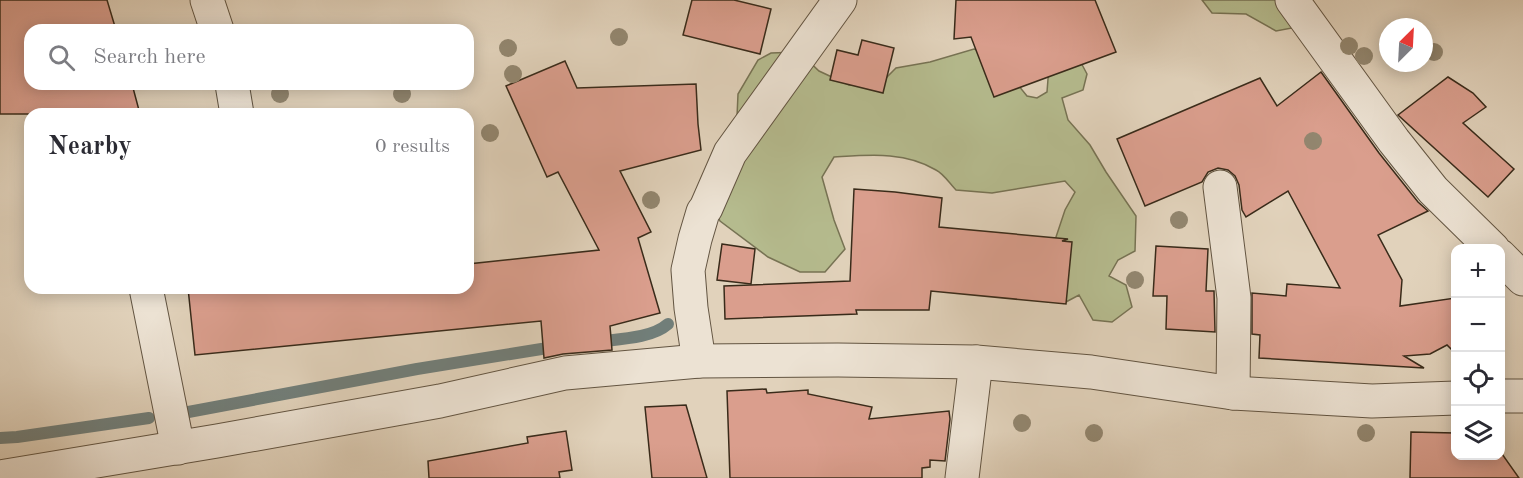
<!DOCTYPE html>
<html lang="en">
<head>
<meta charset="utf-8">
<style>
	body { margin:0; font-family:"Old Standard TT",serif; background:#f7f7f7; color:#2b2b33 }
	.controls { position:absolute; right:18px; bottom:18px; display:grid; overflow:hidden; border-radius:12px; box-shadow:0 3px 15px #0003 }
	.controls button { width:54px; height:54px; display:grid; place-items:center; padding:0; border:0; border-bottom:2px solid #e1e1e2; background:#fff; color:#2b2b33; font:30px sans-serif }
	.compass { position:absolute; left:1379px; top:18px; width:54px; height:54px; border-radius:50%; background:#fff; box-shadow:0 3px 15px #0003; rotate:24deg }
	.list { margin:0; padding:0; list-style:none }
	h2 { display:flex; justify-content:space-between; align-items:center; height:78px; margin:0; padding:0 24px; font-size:26px }
	h2 small { font-size:20px; font-weight:400; color:#7c7c81 }
	.icon { flex:none; width:33px; height:33px; fill:none; stroke:currentColor; stroke-width:2; stroke-linecap:round; stroke-linejoin:round }
	.map { position:relative; flex:none; width:1523px; height:478px; overflow:hidden }
	.search { position:absolute; background:#fff; box-shadow:0 3px 15px #0003; left:24px; top:24px; width:450px; height:66px; display:flex; align-items:center; gap:15px; box-sizing:border-box; padding:0 21px; border-radius:18px; color:#7c7c81; font-size:22px }
	.panel { position:absolute; background:#fff; box-shadow:0 3px 15px #0003; left:24px; top:108px; width:450px; height:186px; border-radius:18px }
	.map>svg:first-child { display:block }
	.green { fill:#b5bb8e; stroke:#777354; stroke-width:1.5 }
	.lines { fill:none; stroke-linecap:round; stroke-linejoin:round }
	.stream { stroke:#717e79; stroke-width:12 }
	.building { fill:#da9e8d; stroke:#392b1a; stroke-width:1.5 }
	.minor-casing { stroke:#635542; stroke-width:35 }
	.minor { stroke:#ece2d3; stroke-width:33 }
	.tree { fill:#92866f }
</style>
</head>
<body>
<div class="map">
<svg width="1523" height="478" viewBox="0 0 1523 478">
	<rect width="100%" height="100%" fill="#e1d2bb"/>
	<filter id="stains"><feTurbulence type="fractalNoise" baseFrequency=".00333" numOctaves="4"/><feColorMatrix values="0 0 0 0 .2 0 0 0 0 .09 0 0 0 0 .02 0 0 0 .5 -.17"/></filter>
	<radialGradient id="worn" r=".72"><stop offset=".6" stop-color="#630" stop-opacity="0"/><stop offset="1" stop-color="#630" stop-opacity=".3"/></radialGradient>
	<!-- green -->
	<g class="green">
		<polygon points="1202,0 1285,0 1292,28 1276,31 1246,14 1212,13"/>
		<path d="M974 49 1010 61 1018 85 1027 96 1037 98 1047 92 1049 66 1079 59 1087 74 1083 90 1062 98 1068 120 1090 145 1106 172 1136 216 1135 251 1118 260 1109 276 1126 285 1132 307 1112 322 1093 320 1079 295 1064 303 1053 246 1065 210 1075 192 1065 181 992 193 956 190C950 184 944 174 936 170 905 151 868 155 834 157L822 177 834 220 845 249 825 272H800L768 257 720 221 704 194 737 117 738 94 758 60 771 53 799 52 819 71 849 85H879L896 68 930 62Z"/>
	</g>
	<g class="lines">
		<!-- stream -->
		<g class="stream">
			<path d="M595 342C617 339 651 339 668 324"/>
			<polyline points="183,413 417,369 560,346"/>
			<polyline points="0,438 17,437 149,418"/>
		</g>
	</g>
	<!-- building -->
	<g class="building">
		<polygon points="0,0 107,0 116,30 30,30 30,84 132,84 140,114 0,114"/>
		<polygon points="692,0 734,0 771,9 760,54 683,35"/>
		<polygon points="956,0 1095,0 1116,52 994,97 971,37 954,39"/>
		<polygon points="862,40 894,48 883,93 830,80 837,50 858,55"/>
		<polygon points="565,61 577,88 696,84 698,124 701,150 620,171 651,232 638,238 660,313 610,326 612,350 563,354 544,358 541,321 195,355 188,288 468,288 468,264 599,250 558,172 547,177 506,86"/>
		<polygon points="1321,72 1379,153 1418,202 1428,211 1378,235 1402,280 1400,306 1455,298 1455,353 1447,345 1430,354 1404,356 1424,368 1259,358 1260,335 1252,334 1252,293 1286,296 1287,284 1340,288 1288,191 1246,217 1242,210 1239,185 1235,176 1228,170 1218,168 1208,172 1202,182 1145,206 1117,139 1260,78 1277,106"/>
		<polygon points="1448,77 1473,93 1486,107 1463,123 1514,169 1488,197 1398,115"/>
		<polygon points="854,189 895,192 942,198 939,227 1068,239 1062,241 1072,242 1066,304 931,291 929,310 856,310 857,314 725,319 724,286 850,281"/>
		<polygon points="722,244 755,249 751,284 717,280"/>
		<polygon points="1156,246 1208,249 1206,291 1214,291 1215,332 1166,329 1167,296 1153,296"/>
		<polygon points="766,389 767,393 808,390 808,394 872,407 869,419 949,411 950,419 945,461 930,460 930,467 922,468 922,478 730,478 727,391"/>
		<polygon points="686,405 707,478 652,478 645,407"/>
		<polygon points="566,431 572,470 559,472 560,478 429,478 428,461 528,443 527,437"/>
		<polygon points="1411,432 1455,433 1455,456 1500,456 1500,451 1519,478 1410,478"/>
	</g>
	<g class="lines">
		<defs>
			<g id="minor">
				<polyline points="207,0 217,30"/>
				<polyline points="1292,0 1394,141 1433,190 1493,249"/>
				<polyline points="232,84 237,114"/>
				<polyline points="1220,187 1234,298 1233,393"/>
				<polyline points="1500,256 1523,279"/>
				<polyline points="146,288 178,448"/>
				<polyline points="699,361 691,308 688,270 695,239 703,212 706,208 730,153 840,0"/>
				<polyline points="1500,396 1523,396"/>
				<polyline points="0,477 217,441 440,401 565,373 699,361 838,360 976,362 1091,372 1233,393 1372,401 1456,398"/>
				<polyline points="962,478 976,362"/>
			</g>
		</defs>
		<!-- minor casing -->
		<use href="#minor" class="minor-casing"/>
		<!-- minor -->
		<use href="#minor" class="minor"/>
	</g>
	<!-- trees -->
	<g class="tree">
		<circle cx="619" cy="37" r="9"/>
		<circle cx="1349" cy="46" r="9"/>
		<circle cx="508" cy="48" r="9"/>
		<circle cx="1434" cy="52" r="9"/>
		<circle cx="1364" cy="56" r="9"/>
		<circle cx="513" cy="74" r="9"/>
		<circle cx="280" cy="94" r="9"/>
		<circle cx="402" cy="94" r="9"/>
		<circle cx="490" cy="133" r="9"/>
		<circle cx="1313" cy="141" r="9"/>
		<circle cx="651" cy="200" r="9"/>
		<circle cx="1179" cy="220" r="9"/>
		<circle cx="1135" cy="280" r="9"/>
		<circle cx="1022" cy="423" r="9"/>
		<circle cx="1094" cy="433" r="9"/>
		<circle cx="1366" cy="433" r="9"/>
	</g>
	<rect width="100%" height="100%" filter="url(#stains)"/>
	<rect width="100%" height="100%" fill="url(#worn)"/>
</svg>
<div class="controls">
<button>+</button>
<button>−</button>
<button><svg class="icon" aria-label="locate" viewBox="0 0 24 24"><circle cx="12" cy="12" r="6"/><path d="M12 2v4M12 18v4M2 12h4M18 12h4"/></svg></button>
<button><svg class="icon" aria-label="layers" viewBox="0 0 24 24"><path d="M12 4l9 5-9 5-9-5zM3 14l9 5 9-5"/></svg></button>
</div>
<svg class="compass" viewBox="-18 -18 36 36"><path d="M0-13l5 13h-10z" fill="#e53935"/><path d="M0 13l5-13h-10z" fill="#7c7c81"/></svg>
<div class="search"><svg class="icon" aria-label="search" viewBox="0 0 24 24"><circle cx="10" cy="10" r="6"/><path d="M15 15l6 6"/></svg>Search here</div>
<section class="panel">
<h2>Nearby<small>0 results</small></h2>
<ul class="list">
</ul>
</section>
</div>
</body>
</html>
